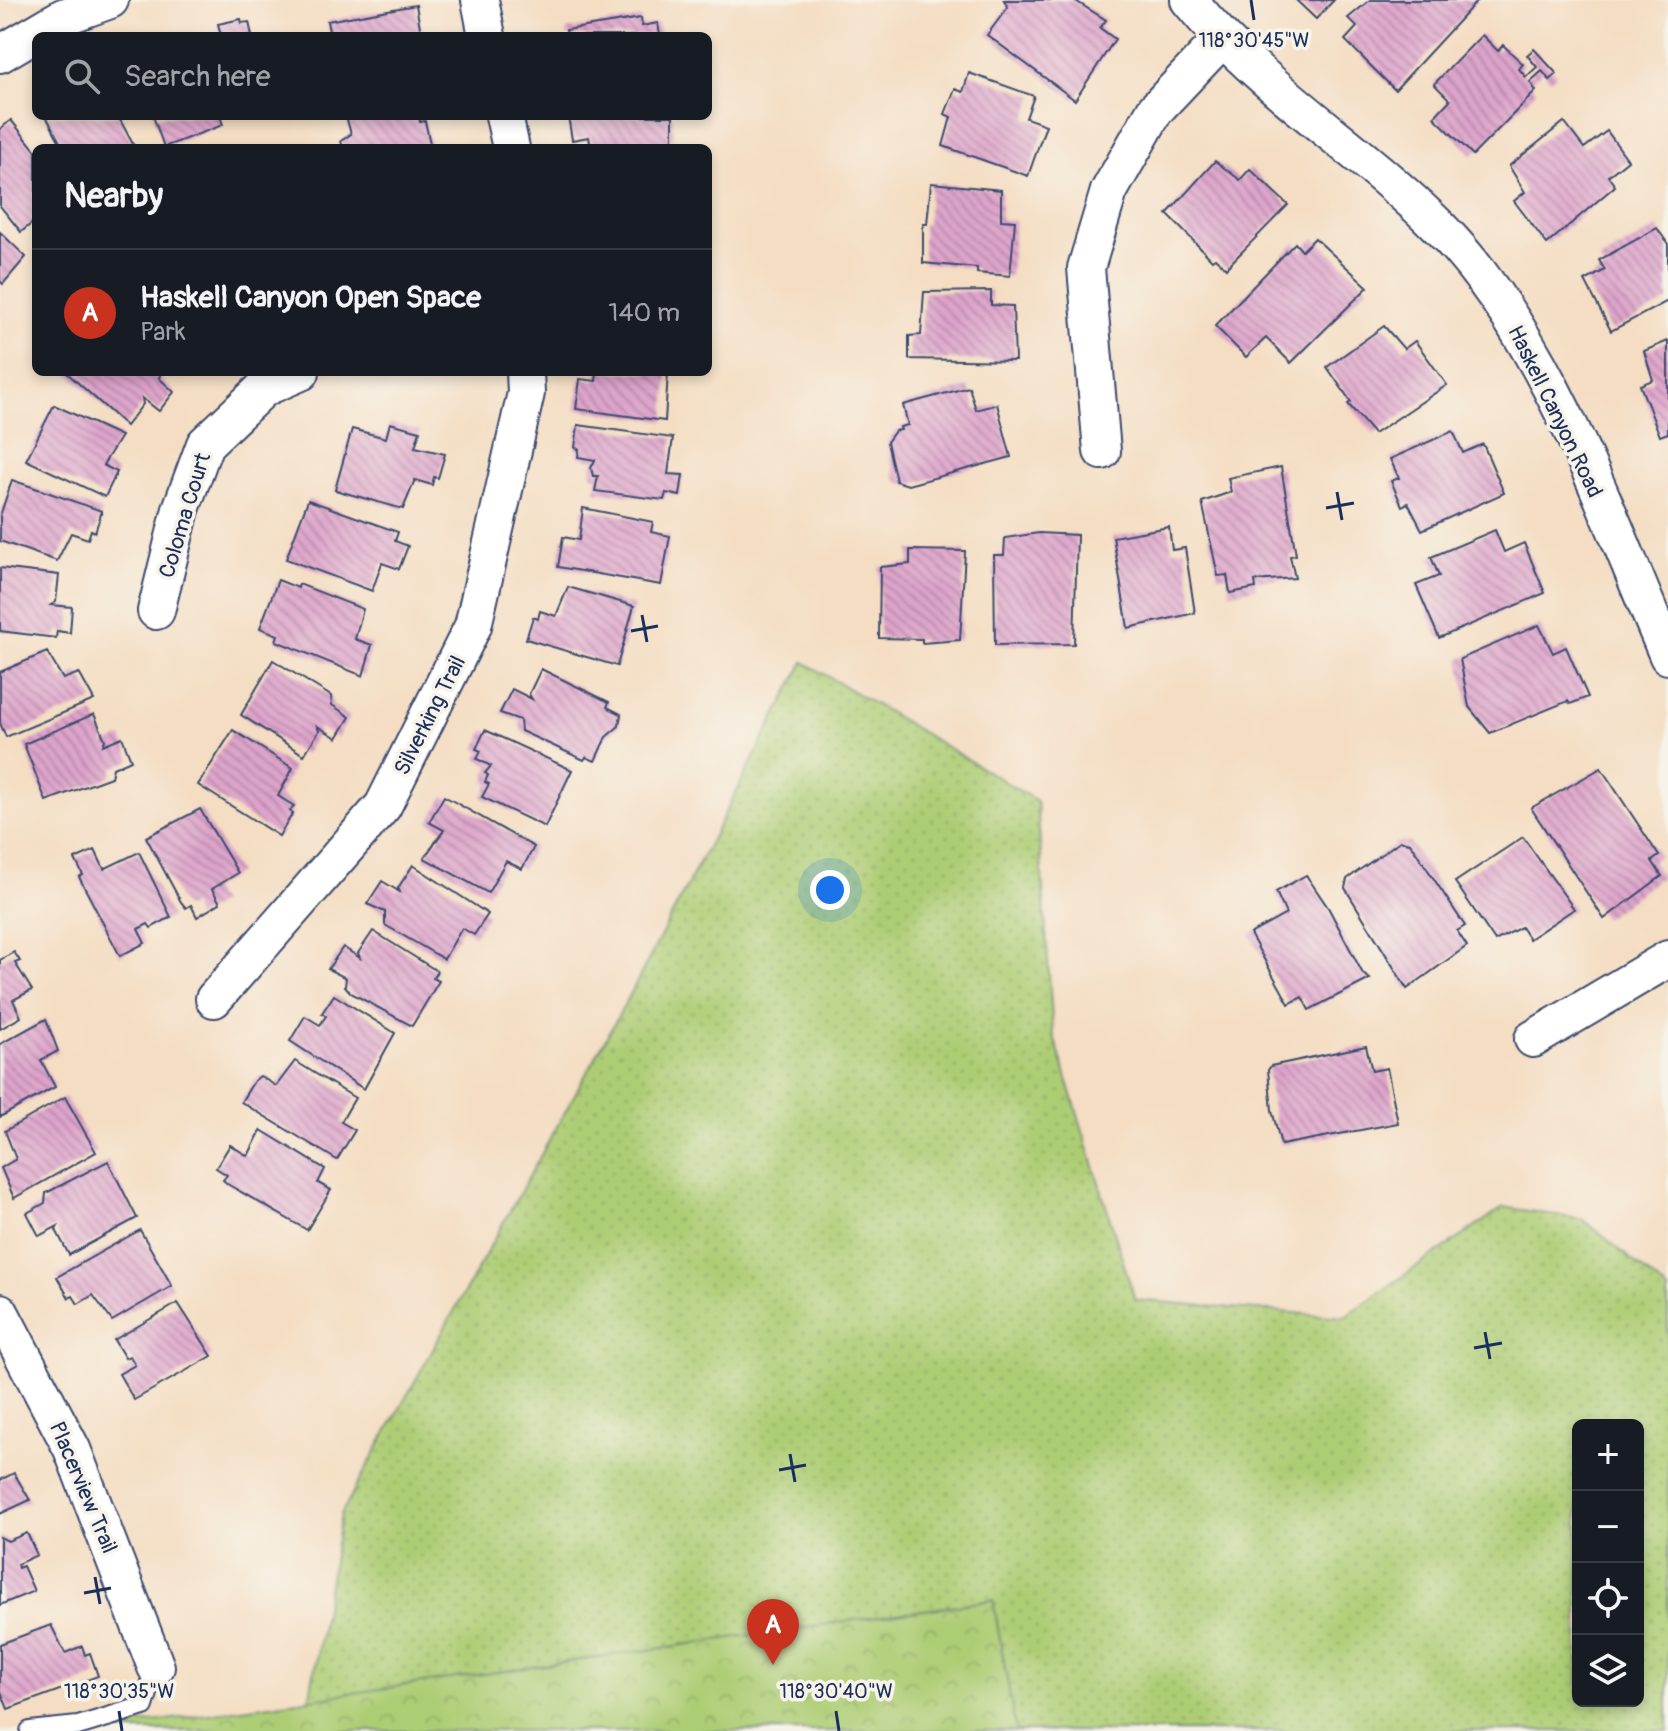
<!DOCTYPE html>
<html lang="en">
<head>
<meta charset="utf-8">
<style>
	body { margin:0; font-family:Pangolin,sans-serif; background:#242831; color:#f1f3f6 }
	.controls { position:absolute; right:24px; bottom:24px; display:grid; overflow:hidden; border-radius:12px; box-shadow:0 4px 12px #0003 }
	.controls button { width:72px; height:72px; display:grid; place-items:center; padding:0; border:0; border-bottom:2px solid #363941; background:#171b24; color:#f1f3f6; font:40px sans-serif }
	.you { position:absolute; left:830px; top:890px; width:28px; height:28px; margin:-20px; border:6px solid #fff; border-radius:50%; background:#1a73e8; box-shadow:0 0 0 12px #1a73e833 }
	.badge { display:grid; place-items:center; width:52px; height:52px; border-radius:50%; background:#c8321e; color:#fff; font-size:26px; font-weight:700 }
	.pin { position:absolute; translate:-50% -66px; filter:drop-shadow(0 2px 4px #0008) }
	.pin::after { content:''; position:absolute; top:42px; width:28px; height:24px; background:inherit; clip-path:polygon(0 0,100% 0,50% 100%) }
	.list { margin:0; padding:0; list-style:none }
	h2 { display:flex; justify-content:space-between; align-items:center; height:104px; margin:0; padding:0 32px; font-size:34px }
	h2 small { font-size:26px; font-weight:400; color:#9ea1a6 }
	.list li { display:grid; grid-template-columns:52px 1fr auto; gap:24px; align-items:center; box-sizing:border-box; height:128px; padding:0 32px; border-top:2px solid #363941 }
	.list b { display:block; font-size:30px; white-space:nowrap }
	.list p { margin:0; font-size:26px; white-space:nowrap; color:#9ea1a6 }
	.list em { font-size:26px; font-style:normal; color:#9ea1a6 }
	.icon { flex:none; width:44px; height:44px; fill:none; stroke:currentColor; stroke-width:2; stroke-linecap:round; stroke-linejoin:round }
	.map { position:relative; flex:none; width:1668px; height:1731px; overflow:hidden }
	.search { position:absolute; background:#171b24; box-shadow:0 4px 12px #0003; left:32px; top:32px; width:680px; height:88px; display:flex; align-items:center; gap:20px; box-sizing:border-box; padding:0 28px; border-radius:12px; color:#9ea1a6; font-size:30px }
	.panel { position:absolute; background:#171b24; box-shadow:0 4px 12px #0003; left:32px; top:144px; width:680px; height:232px; border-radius:12px }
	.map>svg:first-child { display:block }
	.grass { fill:url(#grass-dots); stroke:#647e6a; stroke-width:2; fill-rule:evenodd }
	.park { fill:url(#park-crowns); stroke:#647e6a; stroke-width:2 }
	.building { fill:url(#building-back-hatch) }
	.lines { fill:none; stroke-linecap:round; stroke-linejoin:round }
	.lane-casing { stroke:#3c496d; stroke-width:22 }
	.street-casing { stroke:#3c496d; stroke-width:40 }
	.lane { stroke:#fff; stroke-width:18 }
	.street { stroke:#fff; stroke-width:36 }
	.ticks { fill:none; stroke:#1b2f5e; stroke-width:3 }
	.labels { text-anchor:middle; stroke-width:7; stroke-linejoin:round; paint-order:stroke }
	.street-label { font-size:22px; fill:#1b2f5e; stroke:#f7f3e8 }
	.ticks-label { font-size:20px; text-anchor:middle; fill:#1b2f5e; stroke:#f7f3e8; stroke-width:7; stroke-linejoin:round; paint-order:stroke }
</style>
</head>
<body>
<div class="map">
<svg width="1668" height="1731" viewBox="0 0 1668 1731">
	<defs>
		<pattern id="grass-dots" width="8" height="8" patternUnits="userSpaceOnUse" patternTransform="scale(2)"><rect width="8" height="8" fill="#adcd75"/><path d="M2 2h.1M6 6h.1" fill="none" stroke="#94b068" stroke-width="1.8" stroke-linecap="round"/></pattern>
		<pattern id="park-crowns" width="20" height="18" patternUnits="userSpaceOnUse" patternTransform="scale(2)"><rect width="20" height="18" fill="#adcd75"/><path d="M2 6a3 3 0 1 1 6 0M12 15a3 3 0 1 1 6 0" fill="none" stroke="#94b068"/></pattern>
		<pattern id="building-back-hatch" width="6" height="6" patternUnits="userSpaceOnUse" patternTransform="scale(2)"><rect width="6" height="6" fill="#dea4cb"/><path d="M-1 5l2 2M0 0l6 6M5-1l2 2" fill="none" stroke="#b386a8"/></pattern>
	</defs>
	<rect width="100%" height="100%" fill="#f7f3e8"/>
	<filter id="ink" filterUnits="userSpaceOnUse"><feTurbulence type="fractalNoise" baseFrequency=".0125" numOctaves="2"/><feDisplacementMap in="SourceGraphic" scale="16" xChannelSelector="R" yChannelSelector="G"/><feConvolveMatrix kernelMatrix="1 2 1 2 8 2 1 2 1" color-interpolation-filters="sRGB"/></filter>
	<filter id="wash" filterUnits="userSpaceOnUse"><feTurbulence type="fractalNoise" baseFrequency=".006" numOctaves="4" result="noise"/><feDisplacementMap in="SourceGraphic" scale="32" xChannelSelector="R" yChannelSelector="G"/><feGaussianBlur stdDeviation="1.8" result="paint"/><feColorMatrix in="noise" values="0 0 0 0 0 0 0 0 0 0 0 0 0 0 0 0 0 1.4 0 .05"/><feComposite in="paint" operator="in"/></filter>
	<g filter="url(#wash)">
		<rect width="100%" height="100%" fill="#f4ddc2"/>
		<!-- grass -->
		<path class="grass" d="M804 662 1037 801 1053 1033 1135 1300 1344 1317 1504 1207 1584 1220 1668 1291V1731H304L341 1514 629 997ZM1578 1425H1638V1701H1578Z"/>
		<!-- park -->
		<polygon class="park" points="993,1600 1016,1731 91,1731"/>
		<g id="blocks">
			<!-- building -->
			<g class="building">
				<polygon points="1004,0 1074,0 1106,20 1100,28 1115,39 1075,100 987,35 1008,7"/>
				<polygon points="1296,0 1334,0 1316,19"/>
				<polygon points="1370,0 1478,0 1395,90 1345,40 1357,27 1348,18"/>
				<polygon points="416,5 421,33 330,36 327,21"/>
				<polygon points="641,18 642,26 658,23 660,36 567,36 566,30"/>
				<polygon points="241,19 242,23 249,22 252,36 221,36 218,24"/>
				<polygon points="1482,35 1498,51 1503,45 1523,64 1519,69 1526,77 1537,67 1527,55 1534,49 1557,74 1550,80 1542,71 1530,82 1536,91 1473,155 1434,117 1450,100 1434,84"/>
				<polygon points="969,73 1034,96 1026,118 1046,125 1028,176 943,146 951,117 945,114 955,89 963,92"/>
				<polygon points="46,116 118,116 135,148 63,148"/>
				<polygon points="153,116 220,116 223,125 164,147"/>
				<polygon points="346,116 419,116 420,122 425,121 431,148 343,148 341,141 351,134"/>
				<polygon points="568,116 673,116 673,139 661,144 661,148 591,148 589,137 572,140"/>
				<polygon points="11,120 36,151 36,220 21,232 0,206 0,129"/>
				<polygon points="1564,122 1584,148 1607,131 1628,160 1608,176 1615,186 1547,244 1514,201 1525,192 1509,166"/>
				<polygon points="1215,161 1240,180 1250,169 1288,205 1226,268 1215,258 1212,260 1167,214"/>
				<polygon points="931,183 1001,190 1001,220 1015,221 1010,276 977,273 977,268 923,263 923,224 927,224"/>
				<polygon points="1657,228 1668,244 1668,301 1611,331 1585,281 1605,270 1599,260"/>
				<polygon points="0,232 26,257 3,284 0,281"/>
				<polygon points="1315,238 1368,287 1291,363 1266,338 1246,357 1215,326 1295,243 1302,251"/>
				<polygon points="991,291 991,305 1013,306 1015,361 909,359 909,336 921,335 924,292"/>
				<polygon points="1384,326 1404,349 1415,341 1447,385 1374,434 1348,404 1351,402 1327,367"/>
				<polygon points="1668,341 1668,433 1660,436 1640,385 1653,380 1644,351"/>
				<polygon points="66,372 161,372 159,378 174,392 159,411 142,398 143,404 126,426"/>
				<polygon points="597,372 668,372 665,421 576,409 580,379 596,381"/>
				<polygon points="969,387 976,410 997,404 1011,457 908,485 896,481 887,442 895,431 901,430 900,427 908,425 903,405"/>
				<polygon points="54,405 121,436 103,465 117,472 105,497 26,460"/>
				<polygon points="390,423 420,431 415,447 445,454 438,478 434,477 432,485 415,480 403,509 335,490 352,429 386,438"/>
				<polygon points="578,425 673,438 668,474 683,475 680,496 666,493 664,500 595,491 598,476 593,476 591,468 595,460 578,457 579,449 575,448"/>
				<polygon points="1453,431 1463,453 1483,444 1504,493 1422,530 1408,503 1402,506 1391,481 1399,478 1390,459"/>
				<polygon points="1281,467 1296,555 1290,556 1295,578 1255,581 1256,588 1230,593 1227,575 1218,576 1202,502 1231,492 1228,478"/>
				<polygon points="12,480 102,511 95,532 91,530 88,539 71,533 57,561 0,541 0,516"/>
				<polygon points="308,500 398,532 395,541 408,546 399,569 382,563 372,591 286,559"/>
				<polygon points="583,508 653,522 651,532 670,536 661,585 558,567 563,537 579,540"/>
				<polygon points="1169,527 1172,550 1185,548 1195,613 1128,628 1113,537"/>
				<polygon points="1495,530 1504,552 1524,543 1545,593 1439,638 1416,585 1439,576 1431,557"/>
				<polygon points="1039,533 1077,535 1074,644 995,645 994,555 1004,555 1005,538"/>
				<polygon points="910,550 965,551 960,640 922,643 922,639 879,638 880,567 910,564"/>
				<polygon points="0,568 59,575 56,602 51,605 72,607 70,633 57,631 56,638 0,631"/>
				<polygon points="278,580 298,588 299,584 363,609 355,639 372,645 363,676 276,641 278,635 260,628"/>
				<polygon points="568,587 634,606 617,666 526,639 533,617 538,619 540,611 556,616"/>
				<polygon points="1539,625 1553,653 1566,647 1588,697 1570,704 1568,701 1490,733 1469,707 1460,659"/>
				<polygon points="47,652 63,679 79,673 94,700 6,737 0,723 0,672"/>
				<polygon points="273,660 331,696 332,705 350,717 337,738 317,726 319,731 304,755 241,715"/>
				<polygon points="541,669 609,702 607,707 621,714 619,726 606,737 595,761 586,757 584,760 521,731 520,720 500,713 512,689 532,699 529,694"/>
				<polygon points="94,714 105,740 103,745 122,737 131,760 113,768 111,777 46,801 24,744"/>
				<polygon points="233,730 293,768 278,796 294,806 290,811 293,813 279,836 198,785"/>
				<polygon points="485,730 572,770 545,827 482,797 489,784 485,782 488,775 485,773 491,766 477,759 481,751 476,749"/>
				<polygon points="1601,768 1659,856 1652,861 1662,876 1604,919 1531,808"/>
				<polygon points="444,796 534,847 522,869 506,861 488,893 424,858 444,830 429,822"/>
				<polygon points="200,809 238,873 212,889 220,903 197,917 191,905 186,908 181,902 146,837"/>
				<polygon points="1523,837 1574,909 1529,939 1521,927 1495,941 1455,882"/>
				<polygon points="1400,841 1410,843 1465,926 1457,931 1467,946 1407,989 1345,888 1347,879"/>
				<polygon points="95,850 104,869 139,852 171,917 151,928 148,924 138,929 145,943 120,956 79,877 83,875 75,859"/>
				<polygon points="413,865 488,914 474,935 462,928 444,959 385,925 385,912 367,904 382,881 400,892 398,888"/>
				<polygon points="1306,875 1329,909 1363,974 1370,979 1309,1010 1302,997 1289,1004 1250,934 1286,914 1276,892"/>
				<polygon points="373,931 437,971 433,978 439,981 412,1026 351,993 345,986 346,978 328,969 343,947 360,958 358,953"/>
				<polygon points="14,952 20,961 15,963 32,990 13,1000 21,1017 0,1029 0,960"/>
				<polygon points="334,995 395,1033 364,1089 290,1041 305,1016 320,1025 326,1016 322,1013"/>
				<polygon points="46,1019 58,1051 41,1060 55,1087 0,1117 0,1044"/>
				<polygon points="1366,1046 1372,1071 1387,1068 1398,1123 1281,1145 1272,1110 1268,1070 1271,1066"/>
				<polygon points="295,1061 355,1098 341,1122 355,1130 337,1160 241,1102 254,1081 260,1076 276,1086"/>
				<polygon points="65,1097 96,1152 14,1198 1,1168 16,1159 5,1131"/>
				<polygon points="261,1130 325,1169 318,1183 331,1190 307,1230 229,1185 223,1180 227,1175 216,1168 230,1145 248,1156"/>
				<polygon points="108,1161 137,1218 69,1255 56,1230 58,1226 39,1236 27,1213 45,1203 46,1193"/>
				<polygon points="140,1230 172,1286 112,1321 93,1295 78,1304 73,1296 69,1298 57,1277"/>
				<polygon points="178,1303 212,1356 134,1400 119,1374 135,1365 130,1356 125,1358 114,1340"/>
				<polygon points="14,1473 30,1500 0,1514 0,1480"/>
				<polygon points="27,1533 37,1555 17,1564 18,1568 23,1566 34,1591 0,1605 0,1537 8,1541"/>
				<polygon points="51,1625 65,1653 82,1646 85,1655 90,1653 98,1676 8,1709 0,1689 0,1644"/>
			</g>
		</g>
	</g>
	<g filter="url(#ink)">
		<use href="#blocks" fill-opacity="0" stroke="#3c496d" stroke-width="2"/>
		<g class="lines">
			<defs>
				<polyline id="lane" points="30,1731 78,1726 144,1706 156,1667"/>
				<g id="street">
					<polyline points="480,0 487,36"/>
					<path d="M1189 0C1260 88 1359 147 1439 227 1548 337 1607 515 1668 656"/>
					<polyline points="0,54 63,17 110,0"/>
					<polyline points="504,116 511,148"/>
					<polyline points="1102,451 1086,268 1109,191 1155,110 1221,40"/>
					<polyline points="156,611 181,509 205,444 264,388 301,372"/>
					<polyline points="214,999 383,806 473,626 526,393 525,372"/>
					<polyline points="1533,1039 1668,959"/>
					<polyline points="0,1312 72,1449 156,1667"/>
				</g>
			</defs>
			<!-- lane casing -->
			<use href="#lane" class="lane-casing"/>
			<!-- street casing -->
			<use href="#street" class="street-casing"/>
			<!-- lane -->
			<use href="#lane" class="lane"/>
			<!-- street -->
			<use href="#street" class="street"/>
		</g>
	</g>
	<!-- ticks -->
	<path class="ticks" d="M1251 0 1254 20M1337 492 1342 520M1326 508 1354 503M642 615 647 642M631 631 658 626M1485 1332 1490 1359M1474 1348 1502 1343M790 1454 795 1482M779 1470 806 1465M95 1577 100 1604M84 1593 111 1588M119 1711 122 1731M836 1711 839 1731"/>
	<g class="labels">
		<!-- street labels -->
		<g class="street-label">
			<text transform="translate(1556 411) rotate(64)" y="8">Haskell Canyon Road</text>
			<text transform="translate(184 515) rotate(-73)" y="8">Coloma Court</text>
			<text transform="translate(429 715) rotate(-63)" y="8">Silverking Trail</text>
			<text transform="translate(84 1487) rotate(67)" y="8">Placerview Trail</text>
		</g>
	</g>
	<g class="ticks-label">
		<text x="1254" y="47">118°30'45"W</text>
		<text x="119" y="1698">118°30'35"W</text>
		<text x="836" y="1698">118°30'40"W</text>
	</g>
</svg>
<div class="controls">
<button>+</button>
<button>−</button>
<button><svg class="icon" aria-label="locate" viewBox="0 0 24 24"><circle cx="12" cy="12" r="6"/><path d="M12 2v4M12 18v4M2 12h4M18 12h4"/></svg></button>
<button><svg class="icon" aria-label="layers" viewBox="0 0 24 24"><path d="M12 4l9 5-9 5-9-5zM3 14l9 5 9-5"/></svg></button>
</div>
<div class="you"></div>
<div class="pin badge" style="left:773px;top:1665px">A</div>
<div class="search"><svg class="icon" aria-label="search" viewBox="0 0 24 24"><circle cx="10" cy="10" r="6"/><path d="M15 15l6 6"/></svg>Search here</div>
<section class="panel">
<h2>Nearby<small></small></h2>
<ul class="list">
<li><span class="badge">A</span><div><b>Haskell Canyon Open Space</b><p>Park</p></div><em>140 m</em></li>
</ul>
</section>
</div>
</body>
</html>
